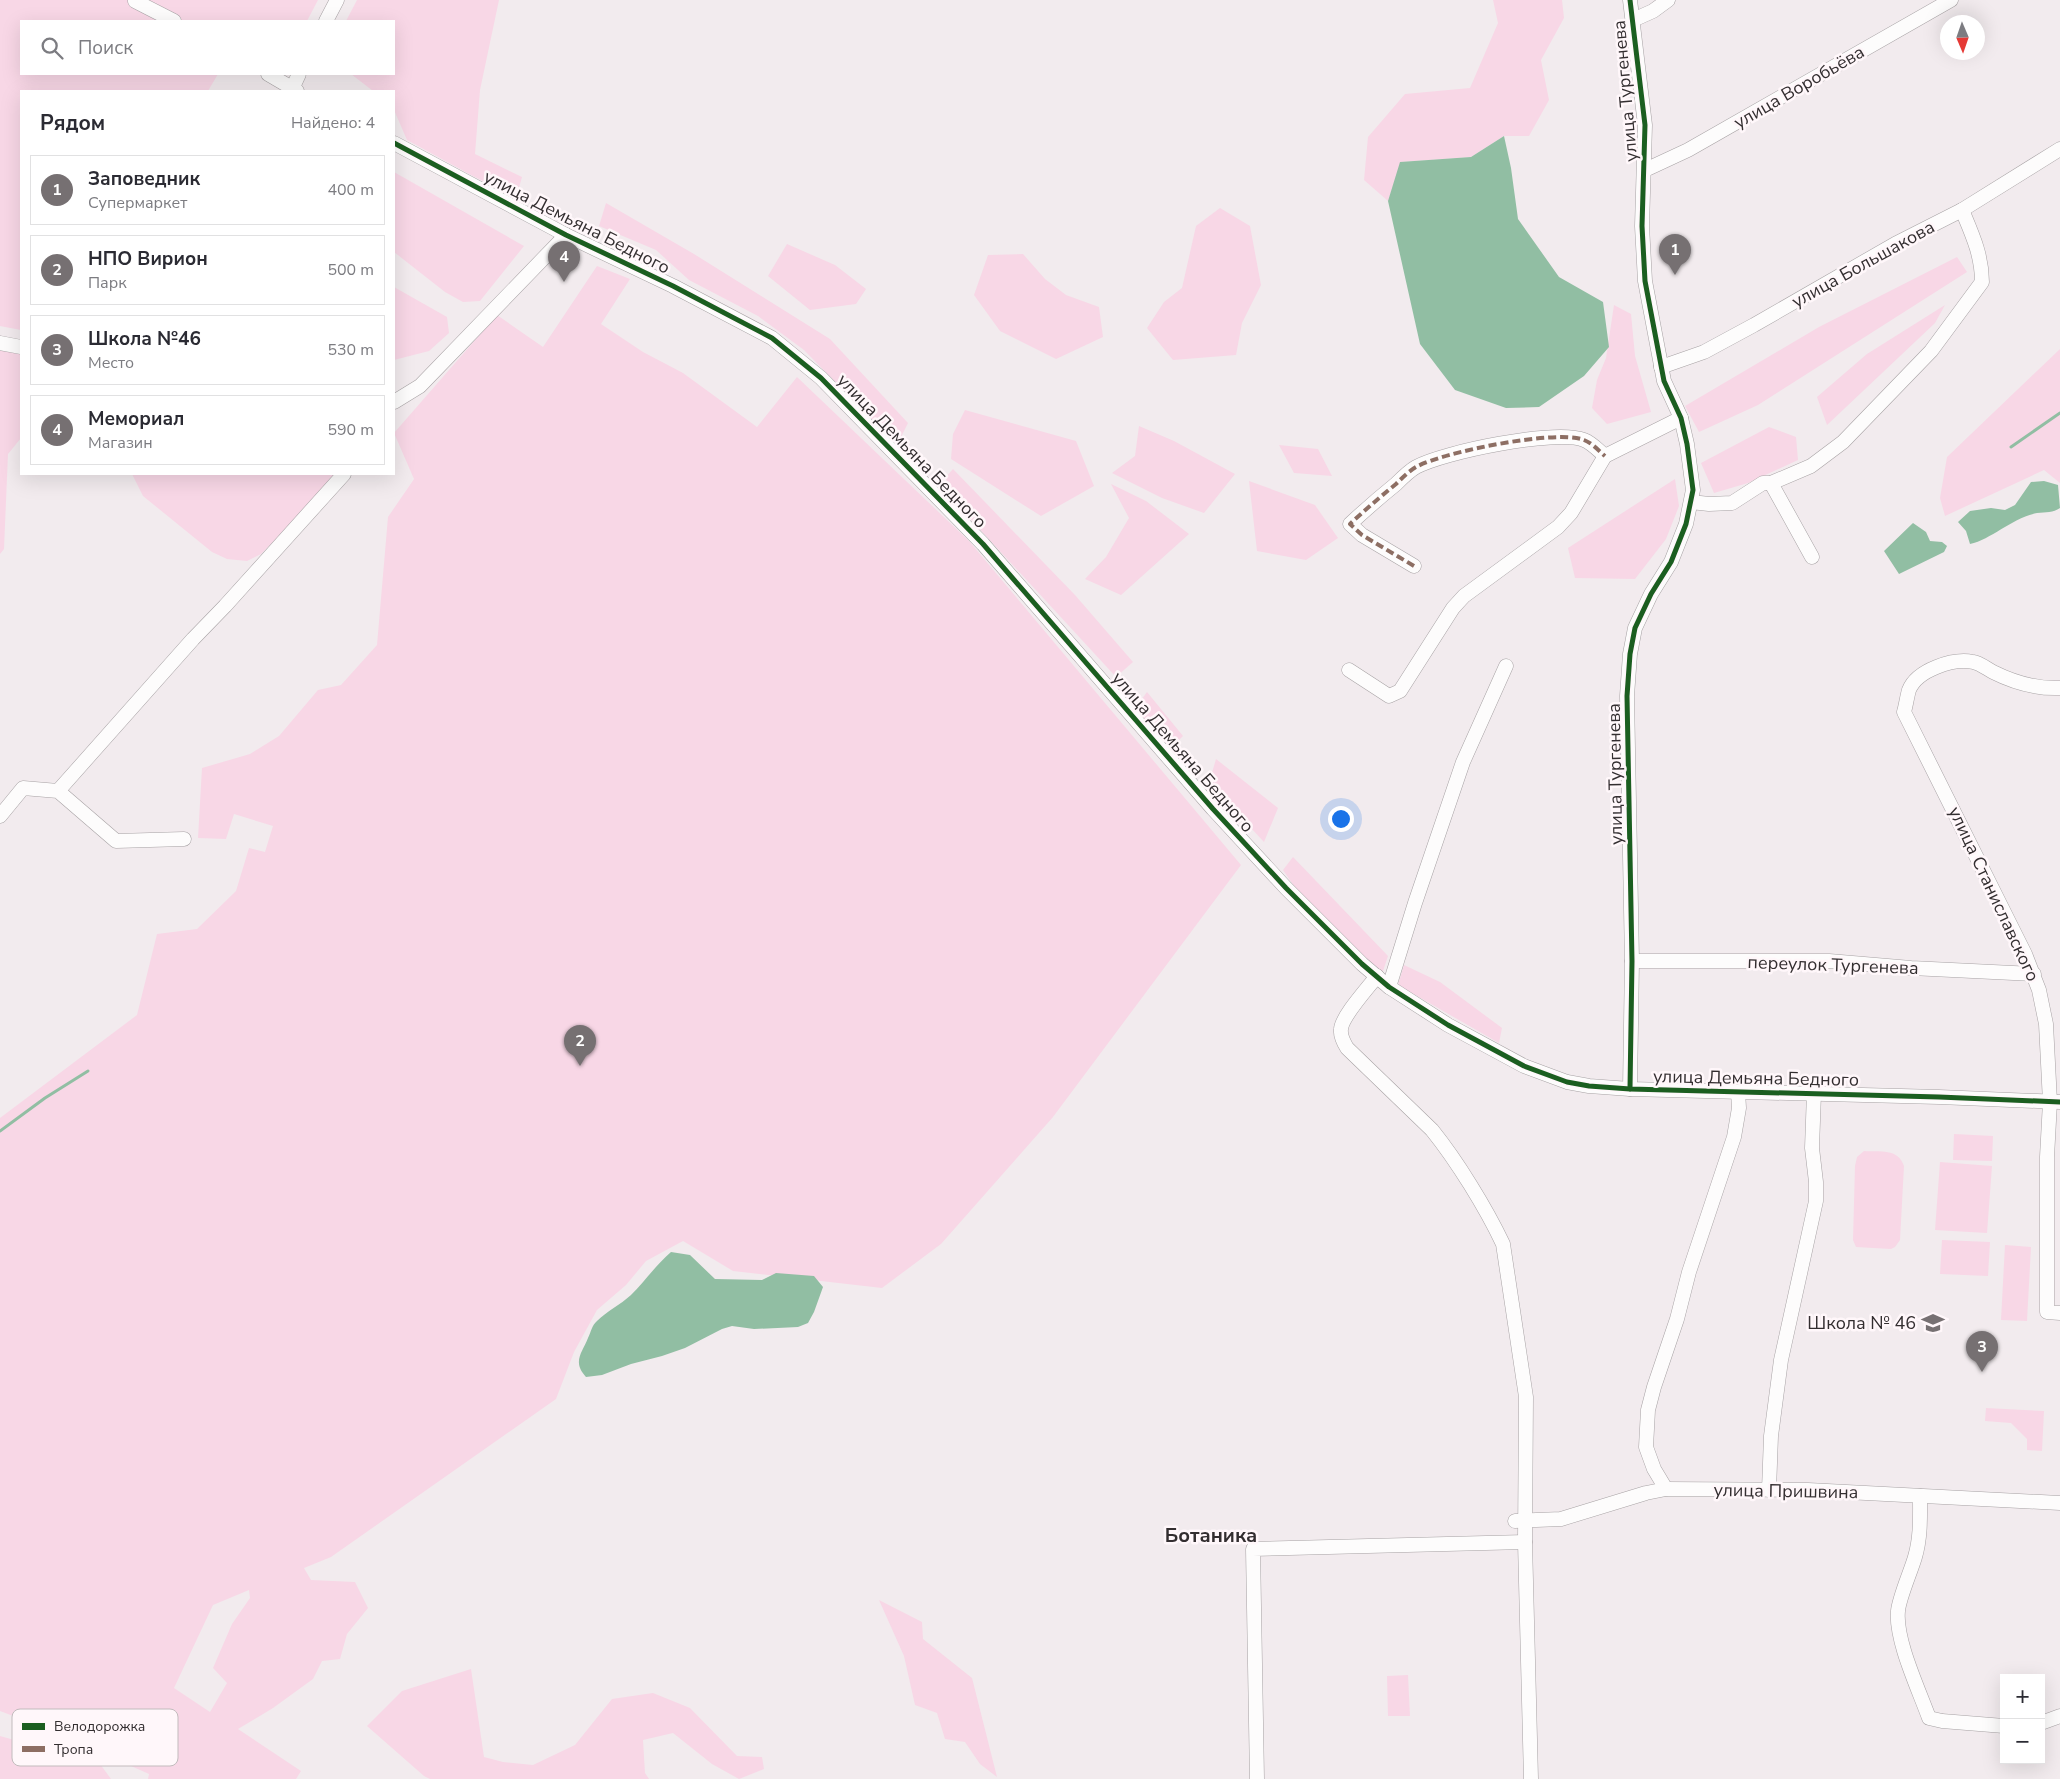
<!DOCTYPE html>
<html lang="ru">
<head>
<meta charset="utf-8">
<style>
	body { margin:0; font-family:"Nunito Sans",sans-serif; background:#f7f7f7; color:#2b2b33 }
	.controls { position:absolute; right:15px; bottom:15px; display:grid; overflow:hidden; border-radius:0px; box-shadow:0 5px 20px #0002 }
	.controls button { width:45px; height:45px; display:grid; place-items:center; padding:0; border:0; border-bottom:1px solid #e1e1e2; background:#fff; color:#2b2b33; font:25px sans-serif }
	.compass { position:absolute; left:1940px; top:15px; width:45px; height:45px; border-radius:50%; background:#fff; box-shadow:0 5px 20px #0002; rotate:178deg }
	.you { position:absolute; left:1340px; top:818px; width:18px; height:18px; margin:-12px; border:4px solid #fff; border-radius:50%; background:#1a73e8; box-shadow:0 0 0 8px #1a73e833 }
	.badge { display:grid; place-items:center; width:32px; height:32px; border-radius:50%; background:#767072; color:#fff; font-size:16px; font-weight:700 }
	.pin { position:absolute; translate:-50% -41px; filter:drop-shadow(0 1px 2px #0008) }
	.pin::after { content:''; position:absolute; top:26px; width:18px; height:15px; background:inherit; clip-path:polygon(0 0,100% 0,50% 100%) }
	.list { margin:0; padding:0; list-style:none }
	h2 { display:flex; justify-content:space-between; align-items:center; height:65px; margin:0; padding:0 20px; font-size:21px }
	h2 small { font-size:16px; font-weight:400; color:#7c7c81 }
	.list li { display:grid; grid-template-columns:32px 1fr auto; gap:15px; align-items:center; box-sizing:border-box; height:70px; margin:0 10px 10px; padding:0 10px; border:1px solid #e1e1e2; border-radius:0px }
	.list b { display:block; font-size:19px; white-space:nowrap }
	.list p { margin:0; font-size:16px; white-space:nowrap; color:#7c7c81 }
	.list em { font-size:16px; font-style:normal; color:#7c7c81 }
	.icon { flex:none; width:28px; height:28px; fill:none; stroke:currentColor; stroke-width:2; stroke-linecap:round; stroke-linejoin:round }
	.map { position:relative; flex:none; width:2060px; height:1779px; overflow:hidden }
	.search { position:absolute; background:#fff; box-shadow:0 5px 20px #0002; left:20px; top:20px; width:375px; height:55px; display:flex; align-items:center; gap:12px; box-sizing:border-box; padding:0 18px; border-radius:0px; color:#7c7c81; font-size:19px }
	.panel { position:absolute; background:#fff; box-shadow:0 5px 20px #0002; left:20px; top:90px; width:375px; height:385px; border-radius:0px }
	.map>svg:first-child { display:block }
	.green { fill:#f8d7e6; fill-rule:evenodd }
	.water { fill:#91bea3 }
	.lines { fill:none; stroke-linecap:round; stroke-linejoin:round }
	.stream { stroke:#91bea3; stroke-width:3 }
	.minor-casing { stroke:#a7a2a4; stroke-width:15 }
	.minor { stroke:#fdfcfc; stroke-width:14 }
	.quiet { stroke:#8d6e63; stroke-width:4; stroke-dasharray:8 4; stroke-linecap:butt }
	.cycleway-casing { stroke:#fff7fa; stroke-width:8 }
	.cycleway { stroke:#1b5e20; stroke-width:5 }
	.labels { text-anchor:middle; stroke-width:5; stroke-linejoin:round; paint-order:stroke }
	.street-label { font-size:18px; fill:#332e30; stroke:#fff7fa }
	.poi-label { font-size:18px; fill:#332e30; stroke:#fff7fa; text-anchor:end }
	.quarter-label { font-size:20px; font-weight:bold; fill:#332e30; stroke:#fff7fa }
	.key { fill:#fff7fa; stroke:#c2bbbd; stroke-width:1 }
	.key-label { font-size:14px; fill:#332e30 }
</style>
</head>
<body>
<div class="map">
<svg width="2060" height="1779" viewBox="0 0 2060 1779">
	<rect width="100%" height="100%" fill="#f2ebee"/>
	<!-- green -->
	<g class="green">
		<polygon points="0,0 318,0 307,21 21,21 21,74 218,74 208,91 21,91 21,330 0,326"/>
		<polygon points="357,0 499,0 480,90 475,154 522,177 516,198 473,176 407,140 394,110 394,91 373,91 351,74 394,74 394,21 346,21"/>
		<polygon points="1493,0 1562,0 1564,18 1541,60 1549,100 1529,136 1504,136 1471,157 1401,162 1388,201 1364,180 1368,137 1405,94 1470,88 1498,23"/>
		<polygon points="394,172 524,246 480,301 463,302 445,292 394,252"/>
		<polygon points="606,203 694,254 830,339 908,423 897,445 804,350 758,316 689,280 656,250 599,226"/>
		<polygon points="1220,208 1250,226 1261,285 1242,323 1236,355 1173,360 1147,328 1164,302 1182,288 1196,226"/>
		<polygon points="787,244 835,265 866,289 856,304 810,310 768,276"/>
		<polygon points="1023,254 1045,279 1066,295 1099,307 1103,337 1056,359 1000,331 974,295 988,255"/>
		<polygon points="1957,257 1967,272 1758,405 1699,432 1685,406 1819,327"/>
		<path d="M597 266 630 279 601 324 643 352 683 373 757 427 797 377 969 541 1241 865 1053 1117 941 1244 882 1288 733 1271 683 1241 646 1261 626 1285 597 1310 574 1352 556 1399 331 1557 304 1568 311 1580 355 1582 368 1608 347 1634 340 1659 322 1661 313 1679 273 1708 238 1729 301 1771 296 1779H148L149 1774 55 1732 0 1711V1118L137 1015 157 934 197 929 236 891 249 848 265 852 273 826 234 814 226 839 198 838 202 768 250 754 279 736 318 690 341 685 377 645 388 517 414 479 394 433 497 315 543 347ZM249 1590 250 1598 232 1624 213 1668 227 1683 210 1712 174 1688 213 1605Z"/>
		<polygon points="394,287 447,317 449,333 429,351 394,360"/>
		<polygon points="1614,305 1631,314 1635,356 1651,412 1607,424 1592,408 1597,380 1606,358"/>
		<polygon points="1945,305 1935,323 1827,425 1817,397 1867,354"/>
		<polygon points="0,347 21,351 21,438 8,454 4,549 0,554"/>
		<polygon points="2060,349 2060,483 2044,470 1945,516 1940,498 1947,457"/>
		<polygon points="965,410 1076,441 1094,486 1041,516 951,459 953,434"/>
		<polygon points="1139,426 1174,441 1235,474 1204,513 1162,498 1112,473 1135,456"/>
		<polygon points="1769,427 1796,437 1798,460 1748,483 1714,493 1701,463"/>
		<polygon points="1279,445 1318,449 1332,476 1294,473"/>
		<polygon points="953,469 1075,595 1133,662 1116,677 962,510 945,478"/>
		<polygon points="132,474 336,474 273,542 261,554 247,561 227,559 212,552 143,496"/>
		<polygon points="1675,479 1679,506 1666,539 1635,579 1575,578 1568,548"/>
		<polygon points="1249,481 1315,505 1338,538 1306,560 1257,551"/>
		<polygon points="1111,484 1146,501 1189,534 1121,595 1085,579 1106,557 1129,518"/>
		<polygon points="1147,692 1183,736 1169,750 1134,710"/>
		<polygon points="1216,759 1278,808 1264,842 1209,783"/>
		<polygon points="1293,857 1388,956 1382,974 1303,899 1283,870"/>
		<polygon points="1404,965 1440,982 1502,1028 1499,1043 1398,985"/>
		<polygon points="1954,1134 1993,1136 1992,1161 1953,1160"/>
		<path d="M1864 1151C1880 1152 1898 1148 1904 1166L1900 1240 1895 1247 1891 1249 1856 1247 1853 1240 1855 1166 1857 1157Z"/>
		<polygon points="1940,1162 1992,1166 1987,1233 1935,1230"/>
		<polygon points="1942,1240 1990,1242 1988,1276 1940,1274"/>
		<polygon points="2005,1245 2031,1247 2027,1321 2001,1320"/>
		<polygon points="1986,1408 2044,1411 2042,1451 2027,1450 2027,1439 2011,1423 1985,1421"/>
		<polygon points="879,1600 922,1622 923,1639 972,1678 997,1777 980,1764 965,1742 945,1739 937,1713 915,1705 904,1656"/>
		<polygon points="471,1669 484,1757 503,1762 533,1765 575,1745 612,1699 653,1693 690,1708 737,1756 762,1757 764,1769 739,1779 712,1764 673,1733 643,1740 645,1773 649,1779 430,1779 424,1776 367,1726 402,1691"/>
		<polygon points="1408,1675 1410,1716 1388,1716 1387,1676"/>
		<polygon points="0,1736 100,1764 111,1779 0,1779"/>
	</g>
	<!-- water -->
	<g class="water">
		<polygon points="1504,136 1511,168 1518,219 1559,277 1603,302 1609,347 1584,376 1539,407 1506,408 1455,390 1420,344 1388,201 1400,162 1471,157"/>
		<path d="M2044 481 2058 485 2060 508C2053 513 2046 512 2037 513 2012 518 1992 539 1970 544L1966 531 1958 522 1970 511 1991 508 2005 510 2015 505 2031 482Z"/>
		<polygon points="1913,523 1926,532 1930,541 1942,542 1947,546 1944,552 1899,574 1884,551"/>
		<path d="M671 1252 690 1255 715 1279 762 1280 776 1273 814 1276 823 1287 814 1312 808 1323 798 1327 754 1329 732 1326 722 1329 685 1348 662 1356 631 1364 602 1375 586 1377C572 1362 582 1353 588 1338 591 1332 592 1325 597 1321 607 1311 620 1305 631 1295 645 1281 656 1265 671 1252Z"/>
	</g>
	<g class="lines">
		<!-- stream -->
		<g class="stream">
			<polyline points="2011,447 2060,413"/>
			<polyline points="0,1131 45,1098 88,1071"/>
		</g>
		<defs>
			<g id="minor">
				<polyline points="1630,0 1645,125 1642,226 1645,281 1664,381 1681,418 1687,444 1693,490 1686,524 1671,562 1651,594 1635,628 1630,654 1627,696 1632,961 1630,1089"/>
				<polyline points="135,1 174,21"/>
				<polyline points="1633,20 1653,11 1668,0"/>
				<polyline points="326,21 337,0"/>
				<polyline points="268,74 297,91"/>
				<polyline points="292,89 299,74"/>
				<polyline points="394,143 566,235 673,286 772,338 821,378 983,544 1213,809 1286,888 1362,964 1389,987 1448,1025 1524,1066 1567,1082 1589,1086 1630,1089 1939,1097 2060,1102"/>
				<polyline points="1645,170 1688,150 1951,0"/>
				<polyline points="0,343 21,347"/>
				<polyline points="1661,367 1704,352 1754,325 1895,244 1962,210 2060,149"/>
				<polyline points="394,402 420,386 566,235"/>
				<polyline points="1771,483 1812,557"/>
				<path d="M1691 502 1709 504 1732 503 1763 483H1771L1811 466 1843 442 1931 351 1982 282C1982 255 1972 234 1962 210"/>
				<path d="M1414 566 1362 535 1350 524C1365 510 1380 497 1396 484 1402 478 1409 471 1416 467 1443 452 1556 429 1584 440 1592 443 1598 450 1605 456"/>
				<polyline points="1349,670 1389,696 1400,691 1453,608 1464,596 1558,527 1571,513 1605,456 1681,418"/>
				<path d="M2060 688C2036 689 2015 683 1993 672 1987 669 1980 663 1973 662 1953 658 1917 670 1909 690 1907 697 1906 705 1904 712L2025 954 2039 990 2046 1024 2050 1102 2047 1157V1312L2060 1313"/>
				<polyline points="58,791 193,639 225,606 344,474"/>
				<polyline points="0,816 23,788 58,791 116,841 184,839"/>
				<polyline points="1632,961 1829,961 1911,968 2034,974"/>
				<path d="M1377 976C1368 988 1342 1016 1341 1029 1340 1036 1344 1043 1347 1048L1432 1130C1457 1161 1486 1208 1503 1244L1526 1397 1525 1542 1531 1779"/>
				<polyline points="1389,987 1415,903 1463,762 1506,666"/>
				<polyline points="1666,1489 1654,1469 1646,1447 1648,1410 1654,1387 1677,1319 1689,1272 1734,1137 1739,1108 1738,1092"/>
				<polyline points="1769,1490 1771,1436 1781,1360 1816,1201 1816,1182 1812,1148 1814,1093"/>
				<path d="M1920 1496C1920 1516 1921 1537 1915 1557 1911 1571 1899 1598 1898 1611 1895 1640 1919 1690 1929 1718L1942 1721 2004 1726"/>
				<polyline points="1515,1521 1561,1519 1646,1493 1666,1489 1808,1490 2060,1503"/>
				<polyline points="2041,1723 2060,1716"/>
				<polyline points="1257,1779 1253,1549 1525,1542"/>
			</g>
		</defs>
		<!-- minor casing -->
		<use href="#minor" class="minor-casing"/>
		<!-- minor -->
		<use href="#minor" class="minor"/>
		<!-- quiet -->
		<path class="quiet" d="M1414 566 1362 535 1350 524C1365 510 1380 497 1396 484 1402 478 1409 471 1416 467 1443 452 1556 429 1584 440 1592 443 1598 450 1605 456"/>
		<defs>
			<g id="cycleway">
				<polyline points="1630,0 1645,125 1642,226 1645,281 1664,381 1681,418 1687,444 1693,490 1686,524 1671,562 1651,594 1635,628 1630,654 1627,696 1632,961 1630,1089"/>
				<polyline points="394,143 566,235 673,286 772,338 821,378 983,544 1213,809 1286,888 1362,964 1389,987 1448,1025 1524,1066 1567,1082 1589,1086 1630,1089 1939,1097 2060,1102"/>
			</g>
		</defs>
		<!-- cycleway casing -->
		<use href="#cycleway" class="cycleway-casing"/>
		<!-- cycleway -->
		<use href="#cycleway" class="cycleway"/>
	</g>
	<!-- icons -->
	<defs>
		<symbol id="school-bare" viewBox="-9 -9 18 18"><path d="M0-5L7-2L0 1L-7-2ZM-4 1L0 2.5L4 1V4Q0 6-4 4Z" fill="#767072" stroke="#fff7fa" stroke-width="2.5" paint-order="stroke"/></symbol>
	</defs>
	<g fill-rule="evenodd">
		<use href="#school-bare" x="1917" y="1307" width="32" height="32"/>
	</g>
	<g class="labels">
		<!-- street labels -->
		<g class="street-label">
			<text transform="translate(1799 87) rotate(-30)" y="6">улица Воробьёва</text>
			<text transform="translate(1625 91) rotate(-95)" y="6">улица Тургенева</text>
			<text transform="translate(577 222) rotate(27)" y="6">улица Демьяна Бедного</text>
			<text transform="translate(1863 264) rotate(-29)" y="6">улица Большакова</text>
			<text transform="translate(912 451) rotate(46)" y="6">улица Демьяна Бедного</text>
			<text transform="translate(1183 752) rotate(49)" y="6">улица Демьяна Бедного</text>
			<text transform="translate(1615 774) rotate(-91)" y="6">улица Тургенева</text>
			<text transform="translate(1994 894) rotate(65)" y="6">улица Станиславского</text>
			<text transform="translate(1833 965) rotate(2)" y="6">переулок Тургенева</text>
			<text transform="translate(1756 1078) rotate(1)" y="6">улица Демьяна Бедного</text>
			<text transform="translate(1786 1491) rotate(1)" y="6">улица Пришвина</text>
		</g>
		<!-- poi labels -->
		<g class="poi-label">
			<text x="1916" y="1329">Школа № 46</text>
		</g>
		<!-- quarter labels -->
		<g class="quarter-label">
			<text x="1211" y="1542">Ботаника</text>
		</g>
	</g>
	<!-- legend -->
	<rect x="12" y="1709" width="166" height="57" rx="8" class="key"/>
	<rect x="22" y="1723" width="23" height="7" fill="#1b5e20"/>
	<rect x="22" y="1746" width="23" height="6" fill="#8d6e63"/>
	<g class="key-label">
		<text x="54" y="1731">Велодорожка</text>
		<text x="54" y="1754">Тропа</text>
	</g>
</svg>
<div class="controls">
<button>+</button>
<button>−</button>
</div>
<svg class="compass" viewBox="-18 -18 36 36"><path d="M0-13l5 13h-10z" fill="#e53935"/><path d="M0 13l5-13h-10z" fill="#7c7c81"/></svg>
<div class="you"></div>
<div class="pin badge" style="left:1675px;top:275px">1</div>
<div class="pin badge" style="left:580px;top:1066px">2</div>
<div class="pin badge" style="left:1982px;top:1372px">3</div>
<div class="pin badge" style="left:564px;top:282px">4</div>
<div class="search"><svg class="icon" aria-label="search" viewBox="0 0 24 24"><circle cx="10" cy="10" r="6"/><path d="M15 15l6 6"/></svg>Поиск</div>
<section class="panel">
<h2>Рядом<small>Найдено: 4</small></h2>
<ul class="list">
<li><span class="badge">1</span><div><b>Заповедник</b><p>Супермаркет</p></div><em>400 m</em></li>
<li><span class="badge">2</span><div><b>НПО Вирион</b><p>Парк</p></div><em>500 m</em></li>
<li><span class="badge">3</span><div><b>Школа №46</b><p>Место</p></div><em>530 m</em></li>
<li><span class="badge">4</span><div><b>Мемориал</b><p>Магазин</p></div><em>590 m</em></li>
</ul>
</section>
</div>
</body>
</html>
